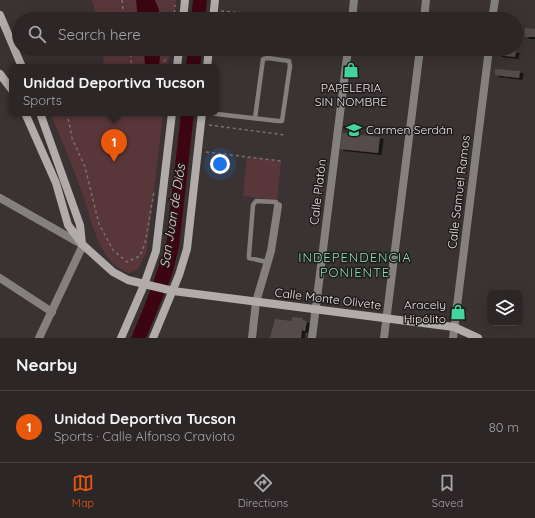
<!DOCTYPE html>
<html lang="en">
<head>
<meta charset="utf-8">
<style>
	body { margin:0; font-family:Quicksand,sans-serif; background:#383232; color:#f1f3f6 }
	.controls { position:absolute; right:12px; bottom:12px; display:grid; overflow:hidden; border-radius:8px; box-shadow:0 4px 16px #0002 }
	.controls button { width:36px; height:36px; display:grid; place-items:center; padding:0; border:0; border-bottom:1px solid #484343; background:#2c2626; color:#f1f3f6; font:20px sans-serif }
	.you { position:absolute; left:220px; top:164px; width:14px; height:14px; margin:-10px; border:3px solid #fff; border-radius:50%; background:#1a73e8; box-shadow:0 0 0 6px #1a73e833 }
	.badge { display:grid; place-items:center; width:26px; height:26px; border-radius:50%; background:#ea580c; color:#fff; font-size:13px; font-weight:700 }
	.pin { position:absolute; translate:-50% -33px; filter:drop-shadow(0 1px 2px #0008) }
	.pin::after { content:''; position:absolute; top:21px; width:14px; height:12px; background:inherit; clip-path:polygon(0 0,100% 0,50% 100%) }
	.popup { position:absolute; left:9px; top:64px; width:210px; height:52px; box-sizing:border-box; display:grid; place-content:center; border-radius:8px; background:#2c2626; filter:drop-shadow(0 1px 3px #0005); font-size:13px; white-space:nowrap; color:#a6a5a7 }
	.popup b { font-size:15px; color:#f1f3f6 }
	.popup::after { content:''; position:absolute; left:50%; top:100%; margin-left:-8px; border:8px solid transparent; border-top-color:#2c2626 }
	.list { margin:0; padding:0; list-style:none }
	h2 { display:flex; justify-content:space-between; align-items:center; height:52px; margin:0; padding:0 16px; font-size:17px }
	h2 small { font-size:13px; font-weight:400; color:#a6a5a7 }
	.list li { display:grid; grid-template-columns:26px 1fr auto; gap:12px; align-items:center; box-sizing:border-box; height:72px; padding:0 16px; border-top:1px solid #484343 }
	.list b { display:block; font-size:15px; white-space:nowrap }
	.list p { margin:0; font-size:13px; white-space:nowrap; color:#a6a5a7 }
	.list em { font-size:13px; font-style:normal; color:#a6a5a7 }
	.icon { flex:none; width:22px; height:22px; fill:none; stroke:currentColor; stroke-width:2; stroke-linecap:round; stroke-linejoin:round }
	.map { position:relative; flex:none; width:535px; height:338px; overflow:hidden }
	.search { position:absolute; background:#2c2626; box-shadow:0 4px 16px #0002; left:12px; right:12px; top:12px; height:44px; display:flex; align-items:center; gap:10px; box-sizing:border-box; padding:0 14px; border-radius:22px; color:#a6a5a7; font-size:15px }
	.sheet { height:124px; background:#2c2626 }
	nav { display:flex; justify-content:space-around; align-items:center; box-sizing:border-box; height:56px; border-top:1px solid #484343; background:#2c2626; font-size:11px; color:#a6a5a7 }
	nav a { display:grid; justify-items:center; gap:2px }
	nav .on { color:#ea580c }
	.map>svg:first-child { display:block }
	.green { fill:#593639 }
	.water { fill:#3d0512 }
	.building { fill:#544b4c; filter:url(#shadow) }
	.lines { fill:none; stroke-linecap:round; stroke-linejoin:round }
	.path { stroke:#787172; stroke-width:1.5; stroke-dasharray:3 3; stroke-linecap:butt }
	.lane { stroke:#848080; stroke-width:4.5 }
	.street { stroke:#848080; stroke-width:8 }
	.secondary { stroke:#b1abab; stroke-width:8 }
	.labels { text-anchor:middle; stroke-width:3; stroke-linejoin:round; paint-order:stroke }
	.poi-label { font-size:12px; fill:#ece7e8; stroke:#1f1b1b }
	.street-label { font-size:12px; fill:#ece7e8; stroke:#1f1b1b }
	.water-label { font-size:13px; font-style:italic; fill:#f2cacc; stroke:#1f1b1b }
	.neighbourhood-label { font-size:13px; letter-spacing:1px; fill:#87ddb7; stroke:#1f1b1b }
</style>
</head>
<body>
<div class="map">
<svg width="535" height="338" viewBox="0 0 535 338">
	<defs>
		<filter id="shadow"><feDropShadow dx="3.5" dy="2" stdDeviation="0" flood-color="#0009"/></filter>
	</defs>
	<rect width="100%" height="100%" fill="#3a3233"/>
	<!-- green -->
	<g class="green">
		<polygon points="92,0 176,0 174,19 97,19"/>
		<polygon points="104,49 170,49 168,67 103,67"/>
		<path d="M50 113H163L147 251 137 270 129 273C118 269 109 261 103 250 93 233 89 213 83 195 73 167 62 140 50 113Z"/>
		<polygon points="247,157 281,161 277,201 243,196"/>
	</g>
	<!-- water -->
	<g class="water">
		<polygon points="136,0 155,0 159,10 159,19 138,19"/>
		<polygon points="193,0 207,0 205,19 191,19"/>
		<polygon points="144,49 161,49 159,65 157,67 145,67"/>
		<polygon points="188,49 202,49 200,67 186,67"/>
		<polygon points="181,113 194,113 179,247 172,275 146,338 131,338 147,299 166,246"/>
	</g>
	<!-- building -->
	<g class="building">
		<polygon points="525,28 535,29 535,37 525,37"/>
		<polygon points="499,49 516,51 515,57 498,55"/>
		<polygon points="495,69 520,71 519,78 495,75"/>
		<polygon points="342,133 380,137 378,153 340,149"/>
		<polygon points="292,317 303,318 303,320 307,321 305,331 302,330 301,338 270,338 275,319 292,321"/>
	</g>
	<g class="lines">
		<!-- path -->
		<g class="path">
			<polyline points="122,0 124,19"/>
			<polyline points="221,11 255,14 257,18 264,19"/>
			<polyline points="174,19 175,5"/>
			<polyline points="131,66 138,67"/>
			<polyline points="128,67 131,66 131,57 130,49"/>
			<polyline points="161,67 165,60 167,49"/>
			<polyline points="67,113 72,138 85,167 99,224 113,250 127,262 140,256 145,243 154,192"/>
			<polyline points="209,125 285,135"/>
			<polyline points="206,152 281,161"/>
		</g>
		<!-- lane -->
		<g class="lane">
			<polyline points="208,113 278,121 282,121 290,66 289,61 268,58 263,59 255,118"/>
			<polyline points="267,262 249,258 249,255 253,205 256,201 276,202 278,206"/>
		</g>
		<!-- street -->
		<g class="street">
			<polyline points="352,19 354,0"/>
			<polyline points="424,19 426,0"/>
			<polyline points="492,19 495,0"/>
			<polyline points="0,198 83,245 39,338"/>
			<polyline points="0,278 52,312"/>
			<polyline points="252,338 256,302 271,251 278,206"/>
			<polyline points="312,338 348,49"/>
			<polyline points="384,338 420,49"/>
			<polyline points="453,338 489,49"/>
		</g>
		<!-- secondary -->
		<g class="secondary">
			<polyline points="0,15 22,67"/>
			<polyline points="183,19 185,0"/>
			<polyline points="213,19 215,0"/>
			<polyline points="177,67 179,49"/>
			<polyline points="207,67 209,49"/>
			<polyline points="0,74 12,90"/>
			<polyline points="25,113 56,183 68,225 83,245 113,272 128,280 173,291 454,327 478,338"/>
			<polyline points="40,113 80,225 82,244"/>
			<polyline points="121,338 144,285 156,251 172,113"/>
			<polyline points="153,338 179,275 187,249 202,113"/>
		</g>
	</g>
	<!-- icons -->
	<defs>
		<symbol id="shop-bare" viewBox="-9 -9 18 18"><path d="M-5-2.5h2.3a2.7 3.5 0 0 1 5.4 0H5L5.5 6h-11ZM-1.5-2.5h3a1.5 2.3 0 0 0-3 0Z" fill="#44d49f" stroke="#1f1b1b" stroke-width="2.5" paint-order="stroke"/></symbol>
		<symbol id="school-bare" viewBox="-9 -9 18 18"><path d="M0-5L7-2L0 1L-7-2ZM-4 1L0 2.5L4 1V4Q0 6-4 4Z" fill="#44d49f" stroke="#1f1b1b" stroke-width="2.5" paint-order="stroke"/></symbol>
	</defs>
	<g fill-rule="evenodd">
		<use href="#shop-bare" x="340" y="59" width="22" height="22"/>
		<use href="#school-bare" x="343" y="119" width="22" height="22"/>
		<use href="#shop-bare" x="447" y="301" width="22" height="22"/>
	</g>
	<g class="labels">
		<!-- poi labels -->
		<g class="poi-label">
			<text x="351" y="92">PAPELERIA<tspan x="351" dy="14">SIN NOMBRE</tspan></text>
			<text x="366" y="134" text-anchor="start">Carmen Serdán</text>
			<text x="446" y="309" text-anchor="end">Aracely<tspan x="446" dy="14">Hipólito</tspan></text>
		</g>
		<!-- street labels -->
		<g class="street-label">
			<text transform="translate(318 192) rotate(-83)" y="4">Calle Platón</text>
			<text transform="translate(459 192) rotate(-83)" y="4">Calle Samuel Ramos</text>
			<text transform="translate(328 299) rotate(7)" y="4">Calle Monte Olivete</text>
		</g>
		<!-- water labels -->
		<g class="water-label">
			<text transform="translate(172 216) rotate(-81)" y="5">San Juan de Diós</text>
		</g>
		<!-- neighbourhood labels -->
		<g class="neighbourhood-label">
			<text x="355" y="262">INDEPENDENCIA<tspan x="355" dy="15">PONIENTE</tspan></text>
		</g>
	</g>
</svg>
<div class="controls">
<button><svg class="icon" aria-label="layers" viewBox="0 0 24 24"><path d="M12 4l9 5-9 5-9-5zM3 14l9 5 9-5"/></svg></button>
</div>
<div class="you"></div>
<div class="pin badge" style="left:114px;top:162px">1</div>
<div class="popup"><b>Unidad Deportiva Tucson</b>Sports</div>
<div class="search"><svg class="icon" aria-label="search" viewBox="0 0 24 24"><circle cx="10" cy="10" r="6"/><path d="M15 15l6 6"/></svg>Search here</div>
</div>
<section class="sheet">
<h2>Nearby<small></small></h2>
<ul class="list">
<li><span class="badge">1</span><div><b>Unidad Deportiva Tucson</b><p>Sports · Calle Alfonso Cravioto</p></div><em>80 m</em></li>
</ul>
</section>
<nav>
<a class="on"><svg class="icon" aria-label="map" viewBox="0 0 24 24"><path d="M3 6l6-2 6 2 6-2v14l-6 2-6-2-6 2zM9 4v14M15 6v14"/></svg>Map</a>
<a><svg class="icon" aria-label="directions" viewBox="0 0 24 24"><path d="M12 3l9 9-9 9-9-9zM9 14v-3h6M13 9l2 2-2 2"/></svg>Directions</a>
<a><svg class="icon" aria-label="saved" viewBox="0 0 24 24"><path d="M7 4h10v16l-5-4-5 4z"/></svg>Saved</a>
</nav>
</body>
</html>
